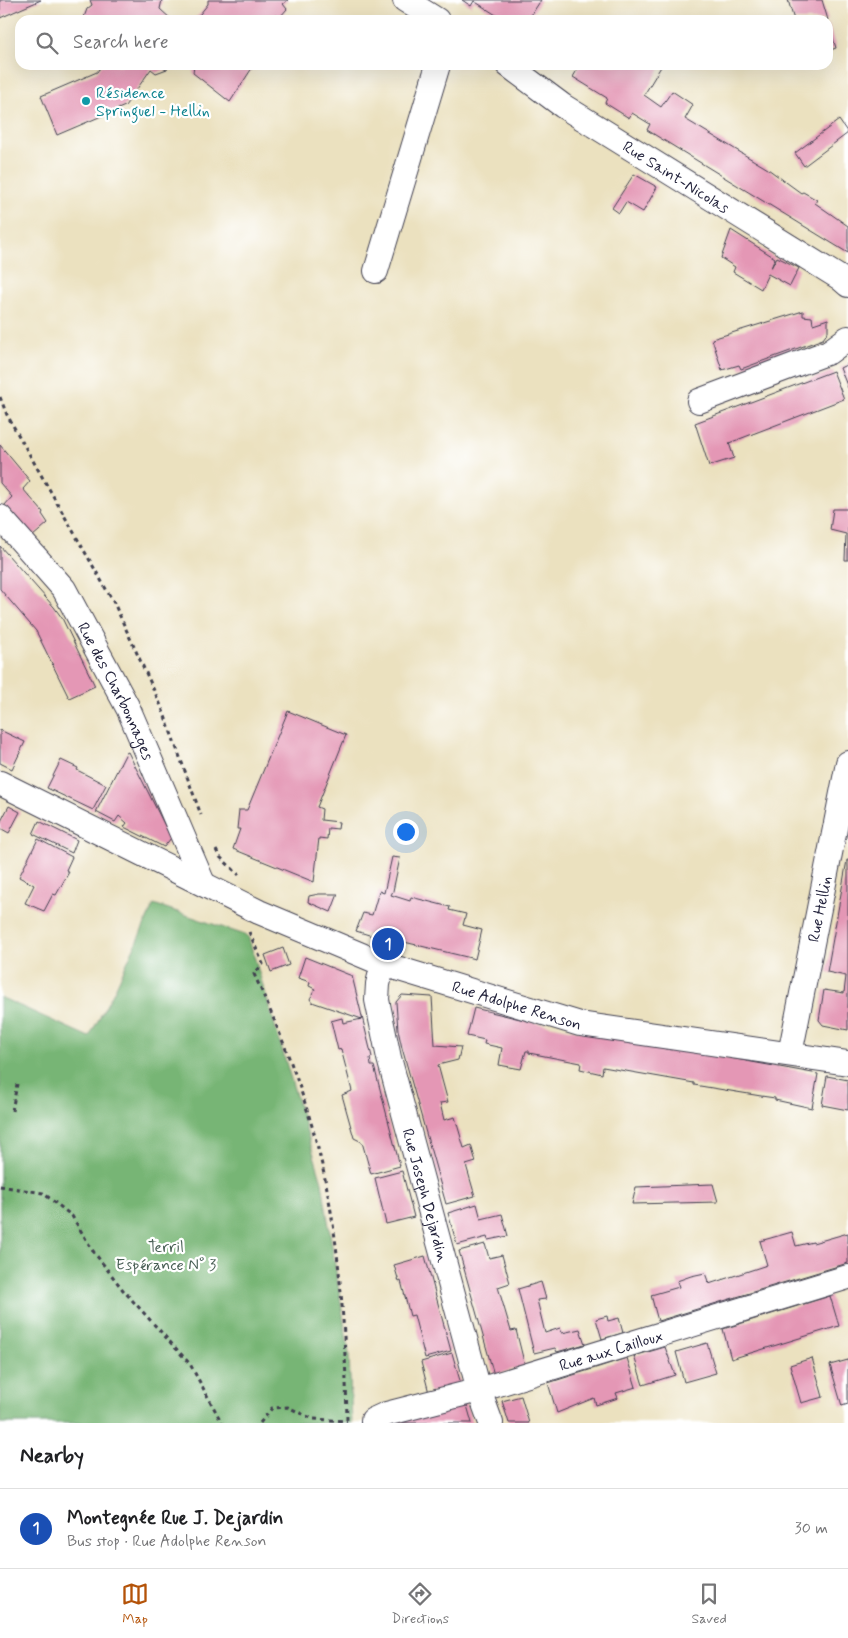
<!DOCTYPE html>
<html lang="en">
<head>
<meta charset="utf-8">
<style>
	body { margin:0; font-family:Mynerve,sans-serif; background:#f6f6f6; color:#202124 }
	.you { position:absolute; left:405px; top:831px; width:18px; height:18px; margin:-12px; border:4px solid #fff; border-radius:50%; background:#1a73e8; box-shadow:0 0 0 8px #1a73e833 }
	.badge { display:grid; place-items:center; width:32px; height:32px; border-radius:50%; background:#b45309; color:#fff; font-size:16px; font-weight:700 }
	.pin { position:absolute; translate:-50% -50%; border:2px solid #fff; box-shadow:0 1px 5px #0006 }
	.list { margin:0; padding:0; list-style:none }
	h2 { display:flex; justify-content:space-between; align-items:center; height:65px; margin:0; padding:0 20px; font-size:21px }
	h2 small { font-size:16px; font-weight:400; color:#757577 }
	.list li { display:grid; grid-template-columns:32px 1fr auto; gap:15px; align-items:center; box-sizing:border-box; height:80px; padding:0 20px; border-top:1px solid #e0e0e0 }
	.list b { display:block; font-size:19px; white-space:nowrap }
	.list p { margin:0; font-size:16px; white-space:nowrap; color:#757577 }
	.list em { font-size:16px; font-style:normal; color:#757577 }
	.icon { flex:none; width:28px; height:28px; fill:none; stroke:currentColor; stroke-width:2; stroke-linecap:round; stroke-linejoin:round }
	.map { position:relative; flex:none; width:848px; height:1423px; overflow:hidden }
	.search { position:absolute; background:#fff; box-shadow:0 5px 20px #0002; left:15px; right:15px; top:15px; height:55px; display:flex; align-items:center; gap:12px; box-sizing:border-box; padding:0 18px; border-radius:15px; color:#757577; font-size:19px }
	.sheet { height:145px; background:#fff }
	nav { display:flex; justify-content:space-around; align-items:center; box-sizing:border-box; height:70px; border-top:1px solid #e0e0e0; background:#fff; font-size:14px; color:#757577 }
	nav a { display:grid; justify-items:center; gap:2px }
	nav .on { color:#b45309 }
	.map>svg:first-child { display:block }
	.forest { fill:#77b575; stroke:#4c6c58 }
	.building { fill:#e497b5 }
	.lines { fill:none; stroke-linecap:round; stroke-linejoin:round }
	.minor-casing { stroke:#403f4f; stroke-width:26 }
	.path { stroke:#403f4f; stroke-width:3; stroke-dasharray:4 4; stroke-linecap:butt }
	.minor { stroke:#fff; stroke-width:24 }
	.culture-dot { fill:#0f9aa8; stroke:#fff; stroke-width:2 }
	.labels { text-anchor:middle; stroke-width:4.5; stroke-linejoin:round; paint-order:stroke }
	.culture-label { font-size:16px; fill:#0d838f; stroke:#fff; text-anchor:start }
	.street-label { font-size:16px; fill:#22223b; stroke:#fff }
	.park-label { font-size:16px; fill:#4a6056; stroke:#fff }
</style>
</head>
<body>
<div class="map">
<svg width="848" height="1423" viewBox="0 0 848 1423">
	<rect width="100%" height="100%" fill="#fff"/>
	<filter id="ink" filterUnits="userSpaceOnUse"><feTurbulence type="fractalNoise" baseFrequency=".02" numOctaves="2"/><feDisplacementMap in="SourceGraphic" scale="10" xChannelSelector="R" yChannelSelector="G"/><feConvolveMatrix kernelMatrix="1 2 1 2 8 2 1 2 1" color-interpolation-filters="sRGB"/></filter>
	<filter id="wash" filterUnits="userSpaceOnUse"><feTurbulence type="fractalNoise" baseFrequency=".0096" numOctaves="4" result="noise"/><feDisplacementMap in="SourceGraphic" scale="20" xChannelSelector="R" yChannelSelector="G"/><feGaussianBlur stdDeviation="1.12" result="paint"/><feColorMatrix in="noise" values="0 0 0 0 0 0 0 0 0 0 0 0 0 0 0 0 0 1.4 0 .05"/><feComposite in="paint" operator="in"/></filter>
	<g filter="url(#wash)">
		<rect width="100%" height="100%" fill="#ebe1bf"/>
		<!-- forest -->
		<polygon class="forest" points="154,904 248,936 322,1182 349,1354 352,1423 0,1423 0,997 89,1037 114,991"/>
		<g id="blocks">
			<!-- building -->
			<g class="building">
				<polygon points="0,0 41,0 0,18"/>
				<polygon points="90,0 162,0 160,9 172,20 83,20 87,9 92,5"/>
				<polygon points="208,0 288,0 283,4 287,9 280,17 276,15 274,20 192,20 200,14 208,4"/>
				<polygon points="462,0 541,0 528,20 504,20 474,1 471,6"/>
				<polygon points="788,0 822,0 828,20 794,20"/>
				<polygon points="828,23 836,48 828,51"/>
				<polygon points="102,65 168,65 167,69 156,73 151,69 125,106 57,135 41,96 97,72"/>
				<polygon points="194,65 254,65 230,102 193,73"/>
				<polygon points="580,65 662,65 644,95 661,107 672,91 693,105 685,119 768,169 801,193 803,192 817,200 815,203 848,226 848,253 647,130 650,124 632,113 629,118 605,103 607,98 573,77"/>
				<polygon points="839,120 848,133 804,166 795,153"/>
				<polygon points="634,174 657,187 643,212 626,202 619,213 612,208"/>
				<polygon points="731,230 775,258 771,268 777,257 799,268 790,286 768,274 761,289 733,272 735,267 721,258"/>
				<polygon points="803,311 803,316 812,317 813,324 828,319 828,332 823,339 741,369 739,365 722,370 712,339"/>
				<polygon points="848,364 848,388 840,368"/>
				<polygon points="833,371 844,399 729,443 734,458 709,466 695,423"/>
				<polygon points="0,445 30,481 23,489 43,512 42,514 48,523 32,537 4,506 12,497 0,483"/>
				<polygon points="833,509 848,509 848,560 845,560 846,534 830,530"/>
				<polygon points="0,546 54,607 62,618 95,686 69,698 36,631 0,589"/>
				<polygon points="288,711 346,735 317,807 322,809 321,820 339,822 338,829 328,828 327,839 319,838 314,882 233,849 240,829 237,829 239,810 247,810"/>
				<polygon points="0,730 25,742 12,769 0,763"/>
				<polygon points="128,752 171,838 164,847 124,827 127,823 119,816 115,822 96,812 126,753"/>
				<polygon points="61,760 78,768 77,770 106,785 93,810 47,788"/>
				<polygon points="9,806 20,812 9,833 0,828 0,823"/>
				<polygon points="39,821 77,840 72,853 33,834"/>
				<polygon points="38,839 72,857 66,870 69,872 56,895 53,894 44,911 25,903 34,885 19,877"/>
				<polygon points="392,857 400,858 393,891 391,895 410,901 411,897 450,907 449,910 466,914 463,925 482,930 475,959 400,941 399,944 356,931 363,913 372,915 379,891 384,893"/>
				<polygon points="847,860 848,860 848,1030 823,1025 819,1020 824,990 844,993 846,976 827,972"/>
				<polygon points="319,894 338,894 331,912 308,902 309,896"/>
				<polygon points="283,948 289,965 271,972 265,955"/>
				<polygon points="305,957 352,976 372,1057 370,1058 371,1066 374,1066 400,1166 371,1174 362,1142 354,1138 342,1095 352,1091 341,1049 338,1050 331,1021 342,1018 343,1023 362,1019 312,1002 310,999 315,989 309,986 310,982 298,978"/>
				<polygon points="402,995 432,997 435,1045 461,1047 458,1060 438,1065 448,1102 440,1103 444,1120 455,1117 464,1148 471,1145 476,1162 466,1165 475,1196 446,1204 402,1048 398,1030 396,1002"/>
				<polygon points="474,1008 537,1023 818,1074 812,1108 775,1100 775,1098 761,1096 694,1085 694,1083 603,1067 602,1074 580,1069 581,1063 529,1053 529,1051 526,1051 521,1069 499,1065 502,1048 484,1044 485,1040 467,1036"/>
				<polygon points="827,1076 848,1080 848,1110 822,1105"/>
				<polygon points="402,1171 414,1217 386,1224 375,1178"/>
				<polygon points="713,1184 718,1202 632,1204 636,1187"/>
				<polygon points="477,1204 481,1219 502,1214 508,1236 488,1240 487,1237 457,1245 448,1213"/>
				<polygon points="792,1232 796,1246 813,1242 813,1243 848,1233 848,1263 658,1321 651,1295 679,1287 677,1281 691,1276 705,1273 709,1284 767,1265 760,1241"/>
				<polygon points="485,1244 489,1258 502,1255 510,1283 498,1287 511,1331 516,1330 525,1366 494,1375 459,1251"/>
				<polygon points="425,1256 451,1351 425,1358 414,1315 410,1316 401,1281 399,1282 394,1265"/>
				<polygon points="541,1282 546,1299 537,1300 545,1333 560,1328 562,1333 580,1329 585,1344 557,1352 555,1348 534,1353 518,1289"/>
				<polygon points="830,1296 839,1326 731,1359 723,1329"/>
				<polygon points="607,1316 608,1321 619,1318 623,1333 602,1339 596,1319"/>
				<polygon points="707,1343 716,1373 684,1382 676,1352"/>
				<polygon points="665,1347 675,1375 643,1385 634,1356"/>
				<polygon points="452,1353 461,1384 429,1393 421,1362"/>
				<polygon points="627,1358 636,1387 616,1393 618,1398 596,1405 594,1398 557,1413 548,1383"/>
				<polygon points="812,1358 823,1397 801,1403 790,1365"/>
				<polygon points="848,1360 848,1404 842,1406 830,1365"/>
				<polygon points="521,1396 529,1423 509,1423 502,1401"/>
				<polygon points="466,1402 472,1423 395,1423"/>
			</g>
		</g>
	</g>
	<g filter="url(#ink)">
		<use href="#blocks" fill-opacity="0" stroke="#403f4f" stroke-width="1"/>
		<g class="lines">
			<defs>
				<g id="minor">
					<polyline points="405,0 437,20"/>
					<path id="s1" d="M508 65 563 106 840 278 848 285"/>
					<polyline points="376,271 438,65"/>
					<polyline points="699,401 829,352 848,338"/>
					<path id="s2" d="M0 517 64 589 128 708 203 883"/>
					<path id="s3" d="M0 783 259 912 383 964 580 1024 848 1063"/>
					<path id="s4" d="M383 964 378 984 377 1000 389 1058 479 1390 491 1423"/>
					<path id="s5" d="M790 1054 848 763"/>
					<path id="s6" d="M373 1423V1420L386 1414 479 1390 848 1277"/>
				</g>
			</defs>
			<!-- minor casing -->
			<use href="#minor" class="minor-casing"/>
			<!-- path -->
			<g class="path">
				<polyline points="0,397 7,415 114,603 162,708 201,815"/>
				<polyline points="216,850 220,857 239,875"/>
				<path d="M249 932 263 964 254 974C275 1020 294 1067 309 1116 339 1214 345 1319 347 1421"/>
				<polyline points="12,1111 17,1084"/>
				<polyline points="0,1186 43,1193 72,1216 93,1251 123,1290 190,1364 222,1423"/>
				<polyline points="260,1423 272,1408 288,1407 313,1419 347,1421"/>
			</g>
			<!-- minor -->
			<use href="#minor" class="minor"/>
		</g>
	</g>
	<!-- markers -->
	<circle class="culture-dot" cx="86" cy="101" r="5"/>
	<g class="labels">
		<!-- culture labels -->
		<g class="culture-label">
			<text x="96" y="98">Résidence<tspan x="96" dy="18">Springuel - Hellin</tspan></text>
		</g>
		<!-- street labels -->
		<g class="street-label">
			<text dy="6" stroke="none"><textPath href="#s1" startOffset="202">Rue Saint-Nicolas</textPath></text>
			<text dy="6" stroke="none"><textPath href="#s2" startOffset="211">Rue des Charbonnages</textPath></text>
			<text dy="6" stroke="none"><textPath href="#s5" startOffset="148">Rue Hellin</textPath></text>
			<text dy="6" stroke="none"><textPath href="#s3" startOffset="564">Rue Adolphe Renson</textPath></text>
			<text dy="6" stroke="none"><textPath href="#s4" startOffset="238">Rue Joseph Dejardin</textPath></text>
			<text dy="6" stroke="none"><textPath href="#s6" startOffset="251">Rue aux Cailloux</textPath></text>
		</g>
		<!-- park labels -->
		<g class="park-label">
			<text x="166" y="1252">Terril<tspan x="166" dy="18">Espérance N° 3</tspan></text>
		</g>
	</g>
</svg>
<div class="you"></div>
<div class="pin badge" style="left:388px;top:944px;background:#1a4fb4">1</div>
<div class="search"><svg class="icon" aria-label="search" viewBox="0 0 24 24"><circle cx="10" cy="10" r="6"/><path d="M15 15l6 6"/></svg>Search here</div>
</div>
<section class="sheet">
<h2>Nearby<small></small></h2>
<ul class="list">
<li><span class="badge" style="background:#1a4fb4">1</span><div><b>Montegnée Rue J. Dejardin</b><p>Bus stop · Rue Adolphe Renson</p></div><em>30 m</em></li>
</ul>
</section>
<nav>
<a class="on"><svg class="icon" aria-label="map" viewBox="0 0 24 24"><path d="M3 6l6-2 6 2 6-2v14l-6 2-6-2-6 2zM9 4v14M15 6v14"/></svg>Map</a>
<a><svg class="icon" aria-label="directions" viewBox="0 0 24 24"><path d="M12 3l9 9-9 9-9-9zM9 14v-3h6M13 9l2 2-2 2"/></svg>Directions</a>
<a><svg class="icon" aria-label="saved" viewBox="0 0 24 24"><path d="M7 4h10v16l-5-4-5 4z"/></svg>Saved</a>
</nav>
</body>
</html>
